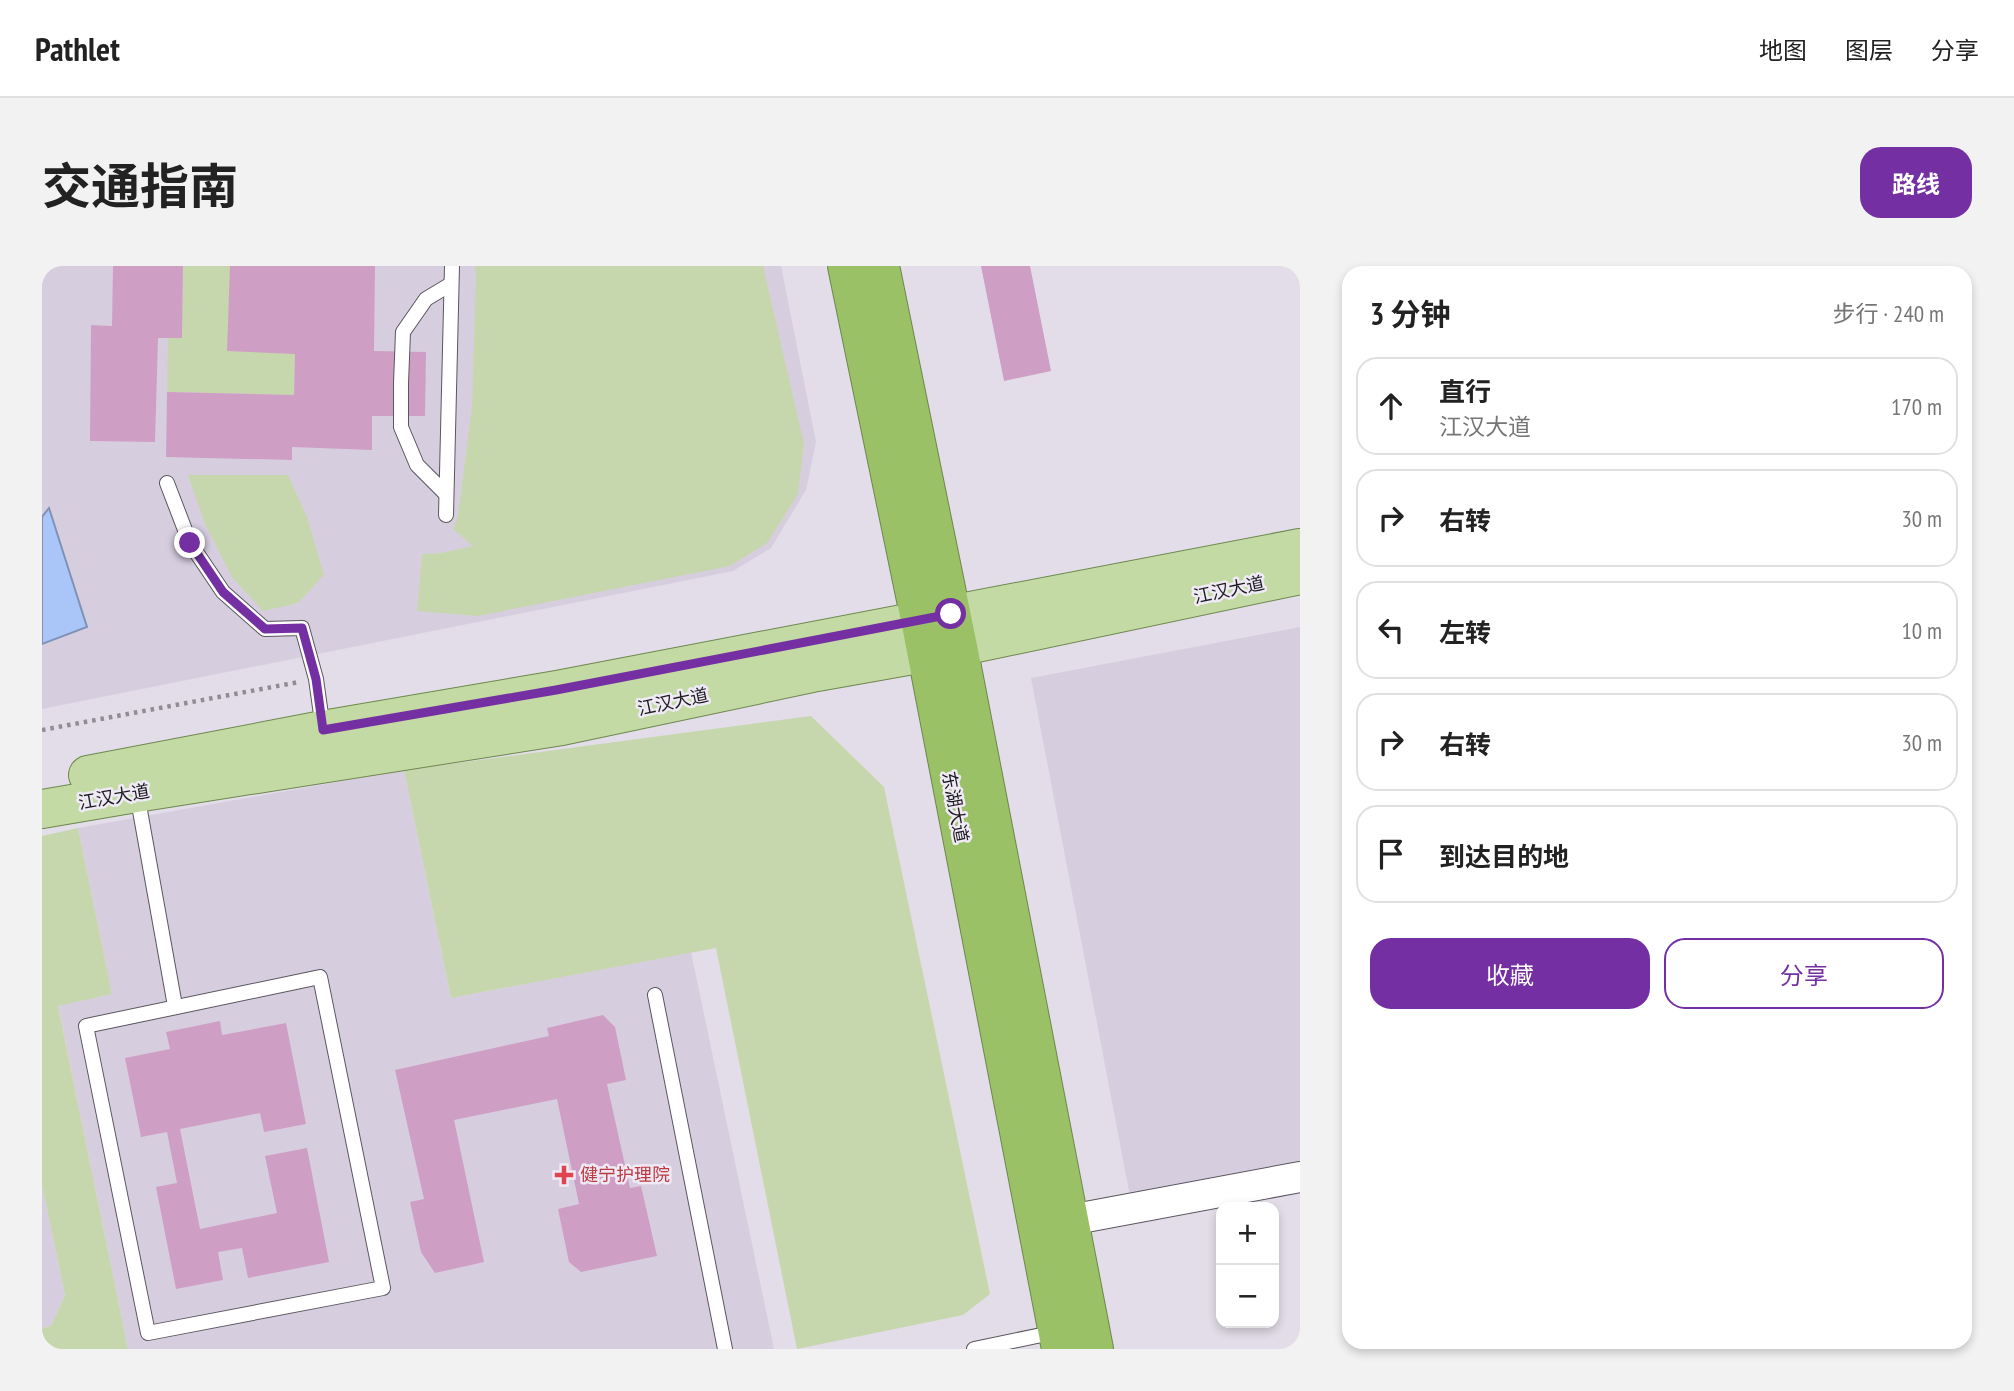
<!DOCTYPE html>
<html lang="zh">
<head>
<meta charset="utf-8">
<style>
	body { margin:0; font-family:"PT Sans Narrow","Noto Sans SC",sans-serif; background:#f2f2f2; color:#222 }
	.controls { position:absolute; right:21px; bottom:21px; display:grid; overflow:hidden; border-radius:14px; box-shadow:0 4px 10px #0003 }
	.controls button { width:63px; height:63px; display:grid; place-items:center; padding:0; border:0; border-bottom:2px solid #e0e0e0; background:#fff; color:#222; font:35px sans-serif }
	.stop { position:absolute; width:21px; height:21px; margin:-16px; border:5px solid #742fa3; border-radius:50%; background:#fff }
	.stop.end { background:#742fa3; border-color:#fff; box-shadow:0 2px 7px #0008 }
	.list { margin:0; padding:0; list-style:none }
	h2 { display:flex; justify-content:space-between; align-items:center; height:91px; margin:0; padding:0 28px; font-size:30px }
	h2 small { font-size:23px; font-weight:400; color:#767676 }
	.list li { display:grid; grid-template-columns:46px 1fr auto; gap:21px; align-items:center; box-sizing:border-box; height:98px; margin:0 14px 14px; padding:0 14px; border:2px solid #e0e0e0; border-radius:21px }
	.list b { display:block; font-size:26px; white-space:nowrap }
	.list p { margin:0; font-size:23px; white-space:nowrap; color:#767676 }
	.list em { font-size:23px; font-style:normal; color:#767676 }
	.actions { display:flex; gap:14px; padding:21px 28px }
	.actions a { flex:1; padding:16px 0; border:2px solid #742fa3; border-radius:21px; text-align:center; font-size:24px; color:#742fa3 }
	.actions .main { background:#742fa3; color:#fff }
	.icon { flex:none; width:38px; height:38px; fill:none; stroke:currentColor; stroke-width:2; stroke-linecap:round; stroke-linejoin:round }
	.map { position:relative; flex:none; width:1258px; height:1083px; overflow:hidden; border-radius:21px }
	header { display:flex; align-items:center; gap:42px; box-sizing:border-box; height:98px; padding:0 35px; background:#fff; border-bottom:2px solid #e0e0e0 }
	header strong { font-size:33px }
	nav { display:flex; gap:38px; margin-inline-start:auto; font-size:24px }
	.intro { display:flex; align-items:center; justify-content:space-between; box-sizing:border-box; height:168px; padding:0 42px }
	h1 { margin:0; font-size:49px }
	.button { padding:18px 32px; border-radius:21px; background:#742fa3; color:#fff; font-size:24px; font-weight:700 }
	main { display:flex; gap:42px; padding:0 42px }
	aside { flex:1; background:#fff; border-radius:21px; box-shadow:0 4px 10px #0003 }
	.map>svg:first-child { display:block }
	.built { fill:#d6cedf }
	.green { fill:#c7d7ad }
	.water { fill:#aac5f8; stroke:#7f92b6; stroke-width:2 }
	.building { fill:#cf9ec5 }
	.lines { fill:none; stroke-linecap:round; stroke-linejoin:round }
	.lane-casing { stroke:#5a565f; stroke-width:16 }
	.street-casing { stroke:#5a565f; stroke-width:32 }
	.primary-casing { stroke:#6e874d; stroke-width:40 }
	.highway-casing { stroke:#6e874d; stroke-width:40 }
	.path { stroke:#8f8c94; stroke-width:4.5; stroke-dasharray:3.5 5; stroke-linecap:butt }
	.lane { stroke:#fff; stroke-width:14 }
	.street { stroke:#fff; stroke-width:30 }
	.primary { stroke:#c3daa4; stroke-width:38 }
	.highway { stroke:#9bc167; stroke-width:38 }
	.route { stroke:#742fa3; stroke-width:9 }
	.health-dot { fill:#e0444e; stroke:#efeaf5; stroke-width:2.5 }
	.labels { text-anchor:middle; stroke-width:5; stroke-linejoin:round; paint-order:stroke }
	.street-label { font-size:18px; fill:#1b1a1d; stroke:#efeaf5 }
	.health-label { font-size:18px; fill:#be3a42; stroke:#efeaf5; text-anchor:start }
</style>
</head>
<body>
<header>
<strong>Pathlet</strong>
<nav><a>地图</a><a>图层</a><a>分享</a></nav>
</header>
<div class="intro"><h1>交通指南</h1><a class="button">路线</a></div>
<main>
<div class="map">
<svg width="1258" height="1083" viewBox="0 0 1258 1083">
	<rect width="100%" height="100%" fill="#e2dde8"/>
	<!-- built -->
	<g class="built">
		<polygon points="0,0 739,0 774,176 764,224 729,282 691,305 0,443"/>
		<polygon points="1258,361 1258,898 1088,930 989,412"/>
		<polygon points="362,504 409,732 649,686 732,1083 86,1083 16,739 70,728 36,562"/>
		<polygon points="0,919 23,1029 9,1060 0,1062"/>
	</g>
	<!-- green -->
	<g class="green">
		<polygon points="141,0 188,0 253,88 252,129 125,126 126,72 140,71"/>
		<polygon points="433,0 721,0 762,178 756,228 725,277 688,300 436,350 375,345 380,288 399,287 431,280 411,263 416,250 430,140 434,9"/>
		<polygon points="146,209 246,209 265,251 282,309 256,337 221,345 190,311 163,258"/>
		<polygon points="769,450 842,521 948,1028 921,1049 755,1083 674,682 409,732 362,504"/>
		<polygon points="36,562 70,728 16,740 86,1083 0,1083 0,1062 9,1060 23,1029 0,919 0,570"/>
	</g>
	<!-- water -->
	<polygon class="water" points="7,242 45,361 0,378 0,251"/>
	<!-- building -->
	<g class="building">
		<polygon points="71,0 141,0 140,72 116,72 113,176 48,175 49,59 70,60"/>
		<polygon points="188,0 333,0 332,85 384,86 383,150 330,150 330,184 250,181 250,194 124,191 125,126 252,129 253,88 185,85"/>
		<polygon points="939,0 988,0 1009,105 962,115"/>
		<polygon points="561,749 573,761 584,814 565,818 588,922 599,920 615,990 539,1006 527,996 516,943 537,938 515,833 412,854 442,996 393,1007 379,986 368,936 382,933 353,804 507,770 505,762"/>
		<polygon points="178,755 180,769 244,757 264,858 222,866 218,847 138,863 158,963 235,947 223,890 265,882 287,996 206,1012 200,982 176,986 181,1014 134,1023 114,921 135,917 125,866 99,871 83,792 128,783 124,766"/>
	</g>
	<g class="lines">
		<defs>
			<g id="lane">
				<polyline points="125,217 148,277 181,326 223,363 260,362 274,413 281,463"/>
				<polyline points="404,228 375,199 359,161 359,117 361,66 384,33 409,18"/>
				<polyline points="404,249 410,0"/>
				<polyline points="95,528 133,740"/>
				<polygon points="278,711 341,1022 106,1067 44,760"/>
				<polyline points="613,729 683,1083"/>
				<polyline points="932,1083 1014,1066"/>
			</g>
			<polyline id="street" points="1028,954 1258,911"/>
			<g id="primary">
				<polyline points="46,509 281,464 515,424 1258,282"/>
				<polyline points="0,543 94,527 520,460 775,406 916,381 1258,309"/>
			</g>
			<g id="highway">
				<polyline points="805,0 878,353 1019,1083"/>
				<polyline points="838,0 916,381 1052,1083"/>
			</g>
		</defs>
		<!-- lane casing -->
		<use href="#lane" class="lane-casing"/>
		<!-- street casing -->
		<use href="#street" class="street-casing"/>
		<!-- primary casing -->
		<use href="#primary" class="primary-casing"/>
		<!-- highway casing -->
		<use href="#highway" class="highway-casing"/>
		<!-- path -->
		<polyline class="path" points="0,464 257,416"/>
		<!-- lane -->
		<use href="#lane" class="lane"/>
		<!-- street -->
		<use href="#street" class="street"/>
		<!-- primary -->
		<use href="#primary" class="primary"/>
		<!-- highway -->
		<use href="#highway" class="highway"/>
	</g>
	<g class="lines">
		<!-- route -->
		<polyline class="route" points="148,277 181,326 223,363 260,362 274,413 281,464 514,424 909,348"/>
	</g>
	<!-- markers -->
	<path class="health-dot" d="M518.5 898.5h7v7h7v7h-7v7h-7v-7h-7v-7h7z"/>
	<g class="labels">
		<!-- street labels -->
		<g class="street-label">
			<text transform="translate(1187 324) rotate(-12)" y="6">江汉大道</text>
			<text transform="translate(631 436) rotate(-12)" y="6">江汉大道</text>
			<text transform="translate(72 531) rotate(-10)" y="6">江汉大道</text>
			<text transform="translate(913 541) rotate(79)" y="6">东湖大道</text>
		</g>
		<!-- health labels -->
		<g class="health-label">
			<text x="538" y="915">健宁护理院</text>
		</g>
	</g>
</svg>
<div class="controls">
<button>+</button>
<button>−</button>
</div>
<div class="stop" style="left:909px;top:348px"></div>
<div class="stop end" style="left:148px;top:277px"></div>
</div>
<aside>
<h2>3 分钟<small>步行 · 240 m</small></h2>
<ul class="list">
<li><svg class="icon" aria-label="ahead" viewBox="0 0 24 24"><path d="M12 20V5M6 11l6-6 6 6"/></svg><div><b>直行</b><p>江汉大道</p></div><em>170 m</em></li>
<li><svg class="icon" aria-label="right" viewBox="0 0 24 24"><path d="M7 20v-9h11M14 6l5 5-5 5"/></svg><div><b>右转</b></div><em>30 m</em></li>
<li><svg class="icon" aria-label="left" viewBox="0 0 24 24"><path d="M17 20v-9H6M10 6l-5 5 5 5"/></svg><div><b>左转</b></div><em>10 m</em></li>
<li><svg class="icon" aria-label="right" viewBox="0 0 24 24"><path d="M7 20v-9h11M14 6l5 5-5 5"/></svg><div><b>右转</b></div><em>30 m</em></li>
<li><svg class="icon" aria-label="arrive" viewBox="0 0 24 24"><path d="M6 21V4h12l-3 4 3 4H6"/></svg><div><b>到达目的地</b></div></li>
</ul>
<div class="actions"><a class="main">收藏</a><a>分享</a></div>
</aside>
</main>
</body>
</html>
